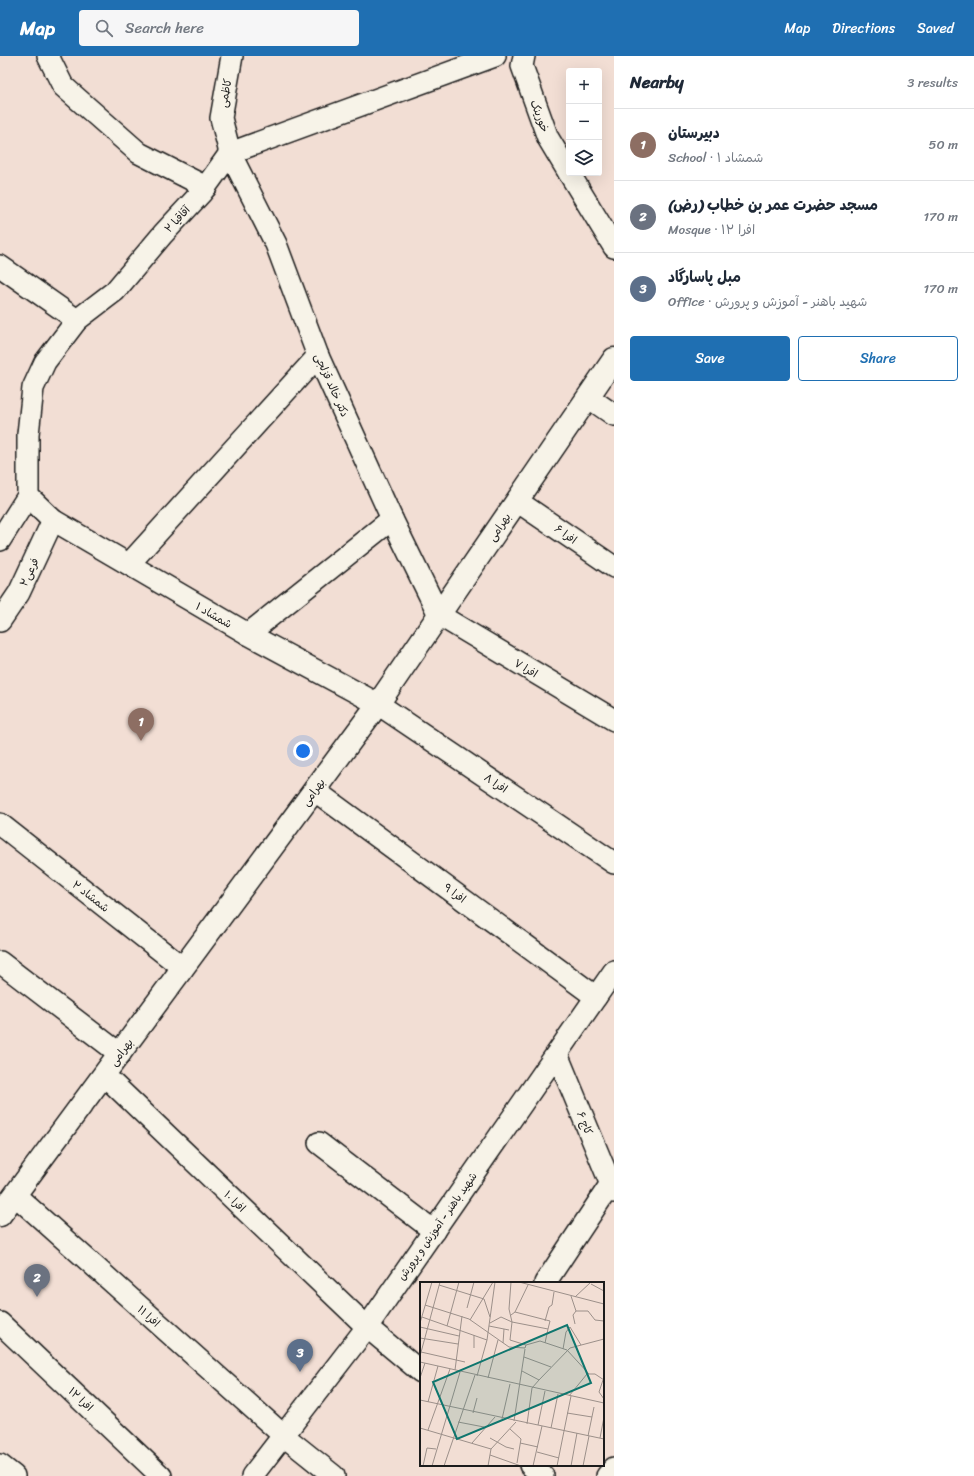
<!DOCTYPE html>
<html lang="en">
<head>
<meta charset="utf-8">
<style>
	body { margin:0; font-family:Sriracha,"Playpen Sans Arabic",sans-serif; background:#f6f6f7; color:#1f2937 }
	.controls { position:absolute; right:12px; top:12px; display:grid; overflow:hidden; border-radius:4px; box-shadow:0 4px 16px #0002 }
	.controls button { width:36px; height:36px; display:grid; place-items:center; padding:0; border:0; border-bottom:1px solid #e0e1e3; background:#fff; color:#1f2937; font:20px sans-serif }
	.you { position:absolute; left:303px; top:695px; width:14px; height:14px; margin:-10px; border:3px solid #fff; border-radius:50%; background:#1a73e8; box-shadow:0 0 0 6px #1a73e833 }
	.badge { display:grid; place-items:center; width:26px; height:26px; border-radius:50%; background:#1f6fb2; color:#fff; font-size:13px; font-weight:700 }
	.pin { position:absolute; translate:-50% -33px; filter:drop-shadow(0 1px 2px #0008) }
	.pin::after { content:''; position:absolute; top:21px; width:14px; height:12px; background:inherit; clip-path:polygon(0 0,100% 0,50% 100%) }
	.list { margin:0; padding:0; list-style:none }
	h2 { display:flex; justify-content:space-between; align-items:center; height:52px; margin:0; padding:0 16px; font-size:17px }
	h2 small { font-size:13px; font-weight:400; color:#747a83 }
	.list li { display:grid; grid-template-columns:26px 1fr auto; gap:12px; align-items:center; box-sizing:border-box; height:72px; padding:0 16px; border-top:1px solid #e0e1e3 }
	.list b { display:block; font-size:15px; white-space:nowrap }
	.list p { margin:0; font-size:13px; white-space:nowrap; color:#747a83 }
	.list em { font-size:13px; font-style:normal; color:#747a83 }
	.actions { display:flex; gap:8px; padding:12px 16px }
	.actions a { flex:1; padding:9px 0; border:1px solid #1f6fb2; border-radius:4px; text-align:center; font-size:14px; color:#1f6fb2 }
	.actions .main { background:#1f6fb2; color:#fff }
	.icon { flex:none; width:22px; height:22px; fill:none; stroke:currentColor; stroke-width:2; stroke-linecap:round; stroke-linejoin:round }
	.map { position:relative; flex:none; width:614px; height:1420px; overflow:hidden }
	header { display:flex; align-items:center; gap:24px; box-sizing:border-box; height:56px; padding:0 20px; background:#1f6fb2; color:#fff }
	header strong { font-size:19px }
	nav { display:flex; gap:22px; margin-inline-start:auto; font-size:14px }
	.search { width:280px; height:36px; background:#f6f6f7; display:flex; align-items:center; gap:10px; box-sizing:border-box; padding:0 14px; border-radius:4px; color:#747a83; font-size:15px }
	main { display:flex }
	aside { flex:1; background:#fff }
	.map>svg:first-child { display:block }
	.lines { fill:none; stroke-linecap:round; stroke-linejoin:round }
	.minor-casing { stroke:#1c1c1c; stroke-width:24 }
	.tertiary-casing { stroke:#1c1c1c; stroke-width:25 }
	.minor { stroke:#f7f3e8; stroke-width:21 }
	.tertiary { stroke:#f7f3e8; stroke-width:22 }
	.labels { text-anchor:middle; stroke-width:3; stroke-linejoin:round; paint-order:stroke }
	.street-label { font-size:11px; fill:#1c1c1c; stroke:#f7f3e8 }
	.inset-road { fill:none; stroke:#9c908a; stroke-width:1 }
	.view { fill:#0f766e; fill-opacity:0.15; stroke:#0f766e; stroke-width:2 }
	.inset-edge { fill:none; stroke:#1c1c1c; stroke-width:2 }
</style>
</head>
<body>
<header>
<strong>Map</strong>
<div class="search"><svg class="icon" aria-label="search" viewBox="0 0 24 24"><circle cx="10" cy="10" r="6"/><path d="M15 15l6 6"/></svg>Search here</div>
<nav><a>Map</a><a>Directions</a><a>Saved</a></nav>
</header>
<main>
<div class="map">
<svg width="614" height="1420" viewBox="0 0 614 1420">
	<rect width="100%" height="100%" fill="#f2ded4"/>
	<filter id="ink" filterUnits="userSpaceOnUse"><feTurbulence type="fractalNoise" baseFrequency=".025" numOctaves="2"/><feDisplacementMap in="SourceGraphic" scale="8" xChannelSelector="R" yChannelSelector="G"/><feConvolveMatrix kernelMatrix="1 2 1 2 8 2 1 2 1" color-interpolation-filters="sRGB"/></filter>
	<g filter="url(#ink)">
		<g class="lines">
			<defs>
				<g id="minor">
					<polyline points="48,0 63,30 139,97 206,131"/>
					<polyline points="232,0 221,62 230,97 276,188 318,300 392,463 439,559 614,664"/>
					<polyline points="495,0 230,97 202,136 163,178 115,235 77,264 45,306 33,332 28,378 28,440 53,464 248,578 378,648 614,807"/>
					<polyline points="524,0 522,10 548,82 569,117"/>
					<polyline points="569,117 614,191"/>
					<polyline points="0,210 77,264"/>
					<polyline points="588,341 614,359"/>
					<polyline points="517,445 614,511"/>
					<polyline points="0,484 28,440"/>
					<polyline points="129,508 318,300"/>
					<polyline points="0,565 19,537 53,464"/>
					<polyline points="248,578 392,463"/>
					<polyline points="314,734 596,941"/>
					<polyline points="0,768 183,912"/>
					<polyline points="0,906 120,998"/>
					<polyline points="557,998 614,1136"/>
					<polyline points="104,1019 367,1271 421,1316"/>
					<polyline points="319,1087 434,1175"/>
					<polyline points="15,1139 284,1380 334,1420"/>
					<polyline points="545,1227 610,1129"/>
					<polyline points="0,1267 161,1420"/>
					<polyline points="0,1409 14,1420"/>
					<polyline points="530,1409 543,1420"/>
					<polyline points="252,1420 367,1271 614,915"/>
					<polyline points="607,1420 614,1412"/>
				</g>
				<polyline id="tertiary" points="0,1159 378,648 614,303"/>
			</defs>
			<!-- minor casing -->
			<use href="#minor" class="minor-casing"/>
			<!-- tertiary casing -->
			<use href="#tertiary" class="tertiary-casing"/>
			<!-- minor -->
			<use href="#minor" class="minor"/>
			<!-- tertiary -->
			<use href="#tertiary" class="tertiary"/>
		</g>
	</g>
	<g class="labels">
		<!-- street labels -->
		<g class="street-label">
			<text transform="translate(225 37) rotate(-80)" y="4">کاظمی</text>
			<text transform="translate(540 60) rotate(69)" y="4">خورینک</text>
			<text transform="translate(177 163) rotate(-47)" y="4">آقاقیا ۲</text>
			<text transform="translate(332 329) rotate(66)" y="4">دکتر خالد قزلجی</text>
			<text transform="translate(499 471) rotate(-56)" y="4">بهرامی</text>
			<text transform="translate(566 478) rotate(35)" y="4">افرا ۶</text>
			<text transform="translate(29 516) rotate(-65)" y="4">فرعی۲</text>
			<text transform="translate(214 559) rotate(30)" y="4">شمشاد ۱</text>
			<text transform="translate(526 612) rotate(31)" y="4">افرا ۷</text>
			<text transform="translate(496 727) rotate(34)" y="4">افرا ۸</text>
			<text transform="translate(313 736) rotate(-54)" y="4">بهرامی</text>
			<text transform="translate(455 837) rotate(36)" y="4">افرا ۹</text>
			<text transform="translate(91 840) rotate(38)" y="4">شمشاد ۲</text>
			<text transform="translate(121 996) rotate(-53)" y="4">بهرامی</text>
			<text transform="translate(585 1067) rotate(68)" y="4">کاج ۶</text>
			<text transform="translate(235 1145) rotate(44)" y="4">افرا ۱۰</text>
			<text transform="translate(437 1170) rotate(-55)" y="4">شهید باهنر - آموزش و پرورش</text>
			<text transform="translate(149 1260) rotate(42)" y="4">افرا ۱۱</text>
			<text transform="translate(81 1343) rotate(43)" y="4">افرا ۱۲</text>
		</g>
	</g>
	<!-- overview -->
	<g transform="translate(420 1226)">
		<rect width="184" height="184" fill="#f2ded4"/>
		<path class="inset-road" d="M91 0 89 27 92 40 128 47 125 61M99 0 184 22M171 2 184 9M19 3 64 17 70 35M151 14 156 29M155 15 171 0M5 23 49 37 89 65 105 66M47 26 54 0M156 29H168L175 38 184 39M95 30 108 3M91 33 95 30 130 39 128 47M2 35 67 58M50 38 73 0M125 39 129 25 132 23 134 10M0 41 12 0M70 41 81 35 92 40 90 58 106 63M155 42 153 33 156 29M27 44 39 0M69 44 89 48M0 45 39 54M0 56 38 62M83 61 84 47M54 66V53M105 66 106 63 120 59 147 68 169 92M143 67 146 50 150 45 161 63M1 70 45 80M0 74 20 0M104 75 131 85M0 80 184 121M35 88 42 34M102 89 119 98M57 94 67 58 75 0M0 96 5 81M68 96 78 58M183 98 179 110 184 117M149 114 167 92H175L184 98M0 118 184 157M8 120 18 84M53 131 57 116M147 131 172 135M82 137 90 102M94 139 105 67M38 140 64 145M107 142 112 106 119 98 150 66 184 57M118 143 125 109M0 146 71 167M131 146 138 112M90 147 101 157 97 181M8 148 30 87M168 154 174 125M70 156 86 165 94 167M180 156 184 135M52 161 75 135M100 161 118 165M71 167 96 140M117 170 139 176M70 173 101 184M3 184 7 166 16 167M12 184 40 90M24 184 55 93M68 184 71 167M113 184 122 144M137 184 151 114M151 184 157 151M163 184 169 154"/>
		<path class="view" d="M147 43 171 101 37 157 13 100Z"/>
		<rect width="184" height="184" class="inset-edge"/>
	</g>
</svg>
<div class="controls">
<button>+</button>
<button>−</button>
<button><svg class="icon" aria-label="layers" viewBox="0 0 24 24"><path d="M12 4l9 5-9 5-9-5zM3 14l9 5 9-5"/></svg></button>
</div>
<div class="you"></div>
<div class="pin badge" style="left:141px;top:685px;background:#8d6e63">1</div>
<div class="pin badge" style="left:37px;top:1241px;background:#6b7280">2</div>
<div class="pin badge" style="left:300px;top:1316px;background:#5c6f8a">3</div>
</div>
<aside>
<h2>Nearby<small>3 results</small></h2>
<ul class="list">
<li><span class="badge" style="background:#8d6e63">1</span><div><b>دبیرستان</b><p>School · شمشاد ۱</p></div><em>50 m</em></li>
<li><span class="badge" style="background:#6b7280">2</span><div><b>مسجد حضرت عمر بن خطاب (رض)</b><p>Mosque · افرا ۱۲</p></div><em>170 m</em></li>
<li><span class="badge" style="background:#5c6f8a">3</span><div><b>مبل پاسارگاد</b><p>Office · شهید باهنر - آموزش و پرورش</p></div><em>170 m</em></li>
</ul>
<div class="actions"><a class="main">Save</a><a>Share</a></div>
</aside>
</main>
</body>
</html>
